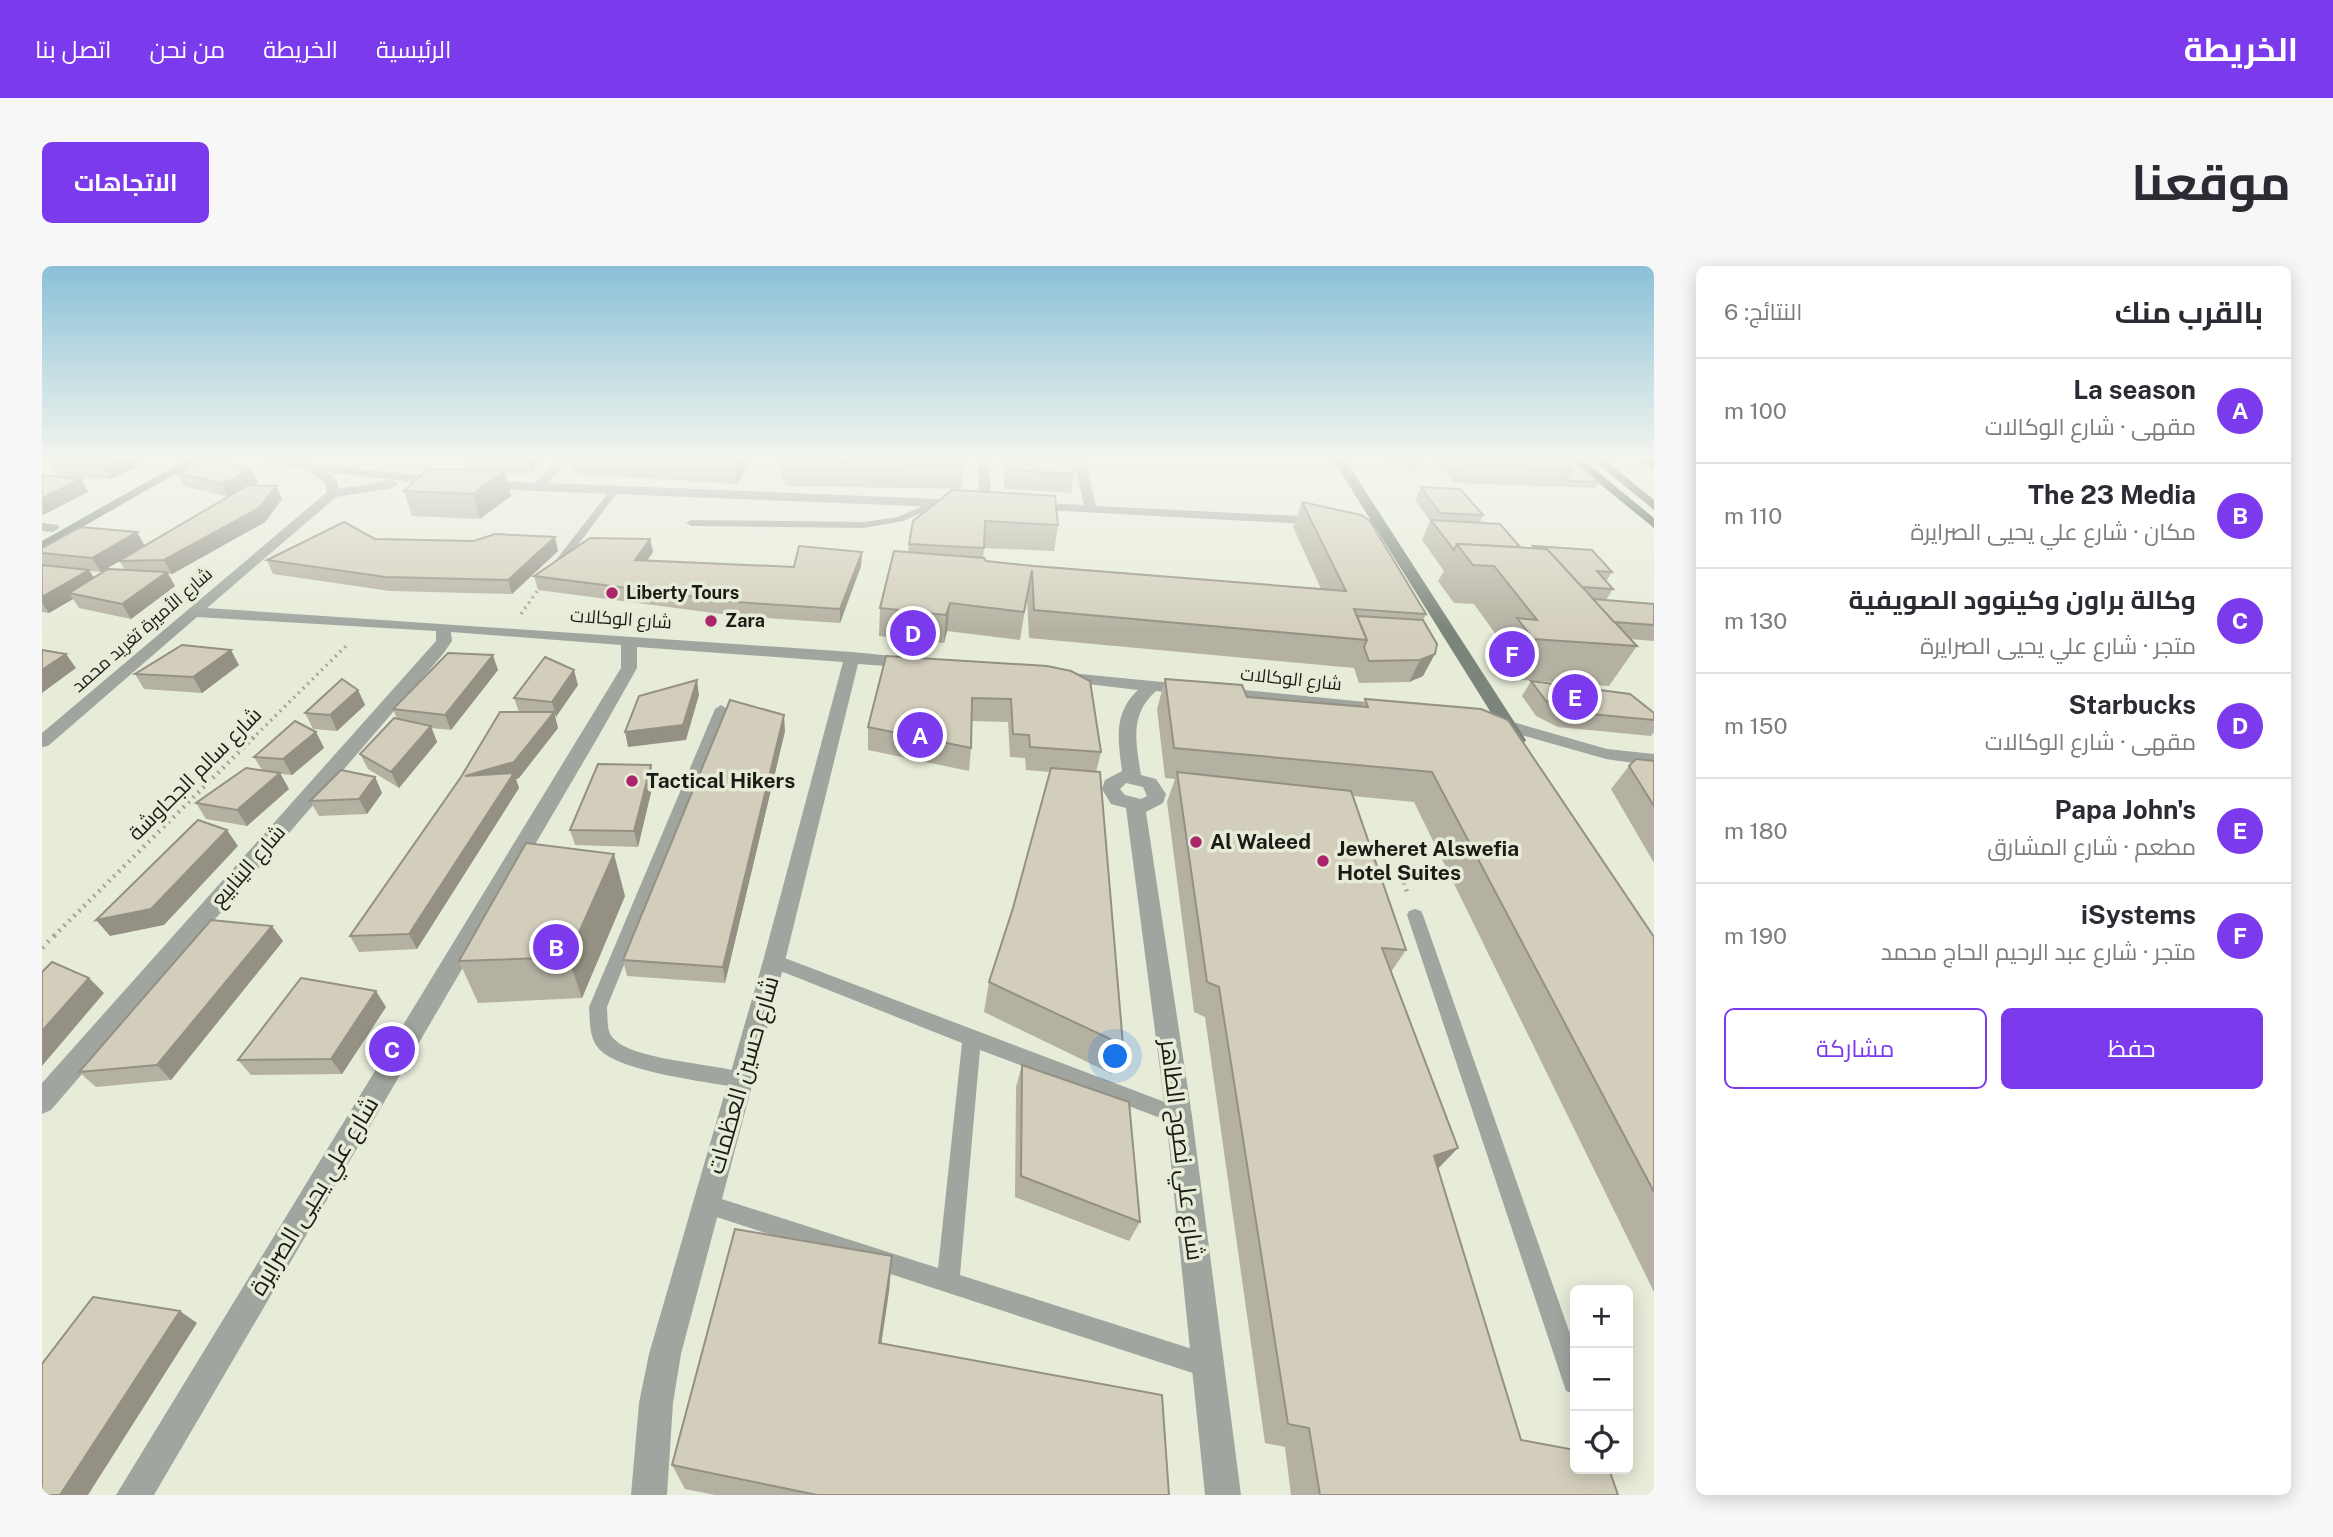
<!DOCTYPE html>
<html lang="ar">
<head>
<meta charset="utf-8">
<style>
	body { margin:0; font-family:"Public Sans",Cairo,sans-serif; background:#f7f7f7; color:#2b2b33; direction:rtl }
	.controls { position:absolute; right:21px; bottom:21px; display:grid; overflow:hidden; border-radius:10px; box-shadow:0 4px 18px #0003 }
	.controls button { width:63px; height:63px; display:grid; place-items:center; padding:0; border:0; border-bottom:2px solid #e1e1e2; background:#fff; color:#2b2b33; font:35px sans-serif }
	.you { position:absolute; left:1074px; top:791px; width:24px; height:24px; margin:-18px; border:5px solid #fff; border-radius:50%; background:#1a73e8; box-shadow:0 0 0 10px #1a73e833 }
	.badge { display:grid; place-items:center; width:46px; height:46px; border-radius:50%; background:#7c3aed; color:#fff; font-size:23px; font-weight:700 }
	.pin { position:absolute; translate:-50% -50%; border:4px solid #fff; box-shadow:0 2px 7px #0006 }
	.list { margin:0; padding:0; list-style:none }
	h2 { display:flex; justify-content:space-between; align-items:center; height:91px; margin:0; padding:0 28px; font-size:30px }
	h2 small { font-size:23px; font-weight:400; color:#7c7c81 }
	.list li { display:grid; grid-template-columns:46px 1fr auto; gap:21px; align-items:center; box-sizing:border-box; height:105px; padding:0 28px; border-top:2px solid #e1e1e2 }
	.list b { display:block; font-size:26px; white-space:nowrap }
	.list p { margin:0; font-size:23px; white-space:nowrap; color:#7c7c81 }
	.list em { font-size:23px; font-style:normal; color:#7c7c81 }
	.actions { display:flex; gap:14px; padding:21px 28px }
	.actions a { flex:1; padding:16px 0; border:2px solid #7c3aed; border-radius:10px; text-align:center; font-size:24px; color:#7c3aed }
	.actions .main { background:#7c3aed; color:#fff }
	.icon { flex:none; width:38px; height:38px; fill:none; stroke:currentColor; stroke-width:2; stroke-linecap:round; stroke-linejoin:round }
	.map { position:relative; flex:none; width:1612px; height:1229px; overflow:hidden; direction:ltr; border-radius:10px }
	header { display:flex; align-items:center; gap:42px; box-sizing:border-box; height:98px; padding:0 35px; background:#7c3aed; color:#fff }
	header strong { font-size:33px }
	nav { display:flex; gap:38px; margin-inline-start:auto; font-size:24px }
	.intro { display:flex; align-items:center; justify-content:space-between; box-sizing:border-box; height:168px; padding:0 42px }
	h1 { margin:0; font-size:49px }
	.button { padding:18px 32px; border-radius:10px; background:#7c3aed; color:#fff; font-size:24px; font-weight:700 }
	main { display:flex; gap:42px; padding:0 42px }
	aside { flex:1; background:#fff; border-radius:10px; box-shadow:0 4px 18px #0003 }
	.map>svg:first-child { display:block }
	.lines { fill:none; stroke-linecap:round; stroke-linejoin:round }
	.path-far2 { stroke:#a3a798; stroke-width:3.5; stroke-dasharray:2 4.5; stroke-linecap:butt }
	.path-far1 { stroke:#a3a798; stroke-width:4.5; stroke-dasharray:2 5; stroke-linecap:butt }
	.path { stroke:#a3a798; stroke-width:5; stroke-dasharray:2 6; stroke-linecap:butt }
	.lane { fill:#a0a69f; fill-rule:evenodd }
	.street { fill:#a0a69f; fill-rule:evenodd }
	.secondary { fill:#7c857b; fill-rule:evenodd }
	.primary { fill:#636e62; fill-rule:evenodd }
	.highway { fill:#4e5a4d; fill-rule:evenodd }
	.wall { fill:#b5b1a2; fill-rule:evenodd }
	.shaded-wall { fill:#949084 }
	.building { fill:#d3cebc; stroke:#949084; stroke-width:2 }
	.poi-dot { fill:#ab246c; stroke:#e7ecd9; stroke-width:2.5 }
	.labels { text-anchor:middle; stroke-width:7; stroke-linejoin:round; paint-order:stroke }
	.far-poi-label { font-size:18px; font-weight:bold; fill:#1a1c15; stroke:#e7ecd9; text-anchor:start }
	.far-street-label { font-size:18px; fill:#1a1c15; stroke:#e7ecd9 }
	.street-label { font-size:21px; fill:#1a1c15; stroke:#e7ecd9 }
	.poi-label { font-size:21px; font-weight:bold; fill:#1a1c15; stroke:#e7ecd9; text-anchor:start }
	.near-street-label { font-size:24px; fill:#1a1c15; stroke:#e7ecd9 }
</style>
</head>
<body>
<header>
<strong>الخريطة</strong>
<nav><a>الرئيسية</a><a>الخريطة</a><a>من نحن</a><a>اتصل بنا</a></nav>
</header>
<div class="intro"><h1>موقعنا</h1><a class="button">الاتجاهات</a></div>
<main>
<aside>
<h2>بالقرب منك<small>النتائج: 6</small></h2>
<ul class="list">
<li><span class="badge">A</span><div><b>La season</b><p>مقهى · شارع الوكالات</p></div><em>100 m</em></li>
<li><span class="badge">B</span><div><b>The 23 Media</b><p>مكان · شارع علي يحيى الصرايرة</p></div><em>110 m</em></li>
<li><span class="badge">C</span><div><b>وكالة براون وكينوود الصويفية</b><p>متجر · شارع علي يحيى الصرايرة</p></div><em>130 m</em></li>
<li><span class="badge">D</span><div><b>Starbucks</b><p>مقهى · شارع الوكالات</p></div><em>150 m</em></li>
<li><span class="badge">E</span><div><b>Papa John's</b><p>مطعم · شارع المشارق</p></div><em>180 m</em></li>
<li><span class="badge">F</span><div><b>iSystems</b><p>متجر · شارع عبد الرحيم الحاج محمد</p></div><em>190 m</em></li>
</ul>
<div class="actions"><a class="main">حفظ</a><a>مشاركة</a></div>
</aside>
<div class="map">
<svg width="1612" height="1229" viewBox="0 0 1612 1229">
	<rect width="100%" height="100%" fill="#e7ecd9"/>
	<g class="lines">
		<!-- path-far2 -->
		<g class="path-far2">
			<polyline points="479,348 496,324"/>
			<polyline points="210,473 307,377"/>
		</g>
		<!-- path-far1 -->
		<g class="path-far1">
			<polyline points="1360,610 1366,629"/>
			<polyline points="12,670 212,471"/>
		</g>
		<!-- path -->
		<polyline class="path" points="0,682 14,668"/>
		<!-- lane -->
		<g class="lane">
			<polygon points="570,222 577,224 515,307 507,307 507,303"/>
			<polygon points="894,234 897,235 897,239 861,255 822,262 649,260 644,257 649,254 822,256 856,251"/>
			<path d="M679 439 685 443 565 741C566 751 564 765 571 772 591 795 674 797 706 808L709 814 706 820 699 822C666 816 578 806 557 783 547 772 548 755 547 741L673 443Z"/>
			<polygon points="1373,643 1379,645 1381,649 1533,1082 1533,1128 1524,1125 1521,1116 1365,649 1367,645"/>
			<polygon points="732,688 1144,844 1147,850 1144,856 1137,859 938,784 918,1009 1166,1088 1175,1091 1178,1100 1175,1109 1166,1112 656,945 653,938 656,931 664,928 896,1002 920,777 726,700 723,695 726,690"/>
		</g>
		<!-- street -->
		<g class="street">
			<polygon points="219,192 242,192 263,197 402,212 408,216 402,220 285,206 296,216 296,223 350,214 356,218 350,222 294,231 165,342 810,386 871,392 879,397 871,402 816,398 743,695 639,1088 631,1137 625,1229 589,1229 597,1137 607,1088 721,695 801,396 595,381 595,402 556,471 112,1229 74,1229 579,402 579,379 409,366 410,375 401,388 9,844 0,848 0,817 394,375 394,365 155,351 6,480 0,481 0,467 284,227 284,217 264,204 220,194"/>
			<polygon points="516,192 528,192 506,217 923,234 929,238 923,242 496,225 438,222 432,218 438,214 493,217"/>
			<polygon points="935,192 946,192 950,239 944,243 938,239"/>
			<polygon points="1031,192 1043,192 1054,240 1338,254 1344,258 1338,262 983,243 983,237 987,236 1042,239"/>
			<polygon points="0,257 16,259 17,262 11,266 0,265"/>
			<path d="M1018 406 1334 437 1342 442 1334 447 1114 425C1087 449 1094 477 1099 509L1114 513 1124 528 1121 537 1104 546 1150 850 1199 1229H1163L1124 850 1084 542 1069 538 1060 523 1063 514 1080 505C1076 474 1071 447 1096 424L1012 414 1010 411 1012 408ZM1084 517 1101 521 1105 530 1099 533 1083 529 1078 523Z"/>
			<polygon points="1450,450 1565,483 1612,488 1612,500 1564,493 1444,459 1441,455"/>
		</g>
		<!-- secondary -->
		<g class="secondary">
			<polygon points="147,192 161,192 0,284 0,275"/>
			<polygon points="1290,192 1302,192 1484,474 1481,478 1475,479 1466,474"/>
		</g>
		<!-- primary -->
		<polygon class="primary" points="1549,192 1561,192 1612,234 1612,244"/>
		<!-- highway -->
		<g class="highway">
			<polygon points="1526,192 1539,192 1612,252 1612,262"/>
			<polygon points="1594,192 1607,192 1612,196 1612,204"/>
		</g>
	</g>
	<!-- wall -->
	<g class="wall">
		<polygon points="29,192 109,192 103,195 98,195 100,199 69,213 32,212 39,213 46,226 0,249 0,209 17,211 10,199"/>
		<polygon points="529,192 710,192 695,218 532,208"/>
		<polygon points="739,192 921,192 922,199 919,223 745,220 740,214"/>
		<polygon points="963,192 1029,192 1032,208 1029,227 962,223"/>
		<polygon points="1343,192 1384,192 1379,205 1351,203"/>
		<polygon points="1389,192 1527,192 1557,216 1553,222 1413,217"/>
		<polygon points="426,193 500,196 489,208 463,207 469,230 438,253 370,250 362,225 429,204"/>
		<path d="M136 207 216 216 210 219 240 233 223 256 130 308H126L133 320 89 353 37 342 31 333 7 347 0 346V282L103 279 186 231 142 220ZM77 295 83 304 52 312 47 305 59 306Z"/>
		<polygon points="1379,221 1441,249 1438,257 1478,281 1490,282 1491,280 1570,306 1564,315 1571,323 1564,334 1612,338 1612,375 1588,373 1595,380 1567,420 1467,413 1452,392 1460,377 1432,338 1412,337 1396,315 1402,305 1380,274 1388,255 1373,234"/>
		<polygon points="910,224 1016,259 1012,285 942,282 941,292 944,295 1279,323 1251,261 1260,236 1384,348 1381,354 1381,410 1367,416 1317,417 1312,402 987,372 985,331 978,374 905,365 902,377 837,370 838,342 866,286 867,278"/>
		<polygon points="333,273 516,285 470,328 348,325 231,308 225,294"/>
		<polygon points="608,273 611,286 605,295 752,301 820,286 819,300 798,357 695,350 496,324 492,310"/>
		<polygon points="197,399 160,427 102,423 93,408"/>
		<polygon points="1005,400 1059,486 1054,506 1081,779 1070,808 942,746 947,716 971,642 1008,506 984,504 983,492 968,491 966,456 930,455 929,482 927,505 826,484 826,461"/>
		<polygon points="456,404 409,464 389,462 395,476 357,522 326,503 318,488 355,453 351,443"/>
		<polygon points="1123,413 1205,431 1320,440 1323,433 1612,671 1612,1026 1372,536 1311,530 1364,684 1349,706 1396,903 1479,1174 1576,1229 1249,1229 1243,1181 1223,1177 1163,751 1152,746 1125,536 1133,513 1123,512 1115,443"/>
		<polygon points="1489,415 1612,447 1612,466 1609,470 1516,461 1494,450 1480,430"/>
		<polygon points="536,419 513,451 516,462 477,512 474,513 477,522 375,683 317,686 308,670 419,511 477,446 472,432"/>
		<polygon points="316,424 323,439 295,465 271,463 263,447"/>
		<polygon points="743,465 683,717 585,710 581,694"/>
		<polygon points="274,466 282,482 250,509 238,508 247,523 205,560 164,553 154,537 220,504 212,491"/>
		<polygon points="1612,495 1612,597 1569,523 1587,500"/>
		<polygon points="333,511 340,527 325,548 277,550 268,535"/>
		<polygon points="612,514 596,581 533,579 528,564"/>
		<polygon points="583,630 540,732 436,737 417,695"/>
		<polygon points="241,675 129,814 54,821 37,806"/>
		<polygon points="344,741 300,808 209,809 196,794"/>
		<polygon points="980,799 1098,956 1087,975 973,931 974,821"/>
		<polygon points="850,990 847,1025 839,1077 1127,1229 673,1229 643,1223 630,1199"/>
	</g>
	<!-- shaded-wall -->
	<g class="shaded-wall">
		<polygon points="82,192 96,192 100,199 69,213 62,200"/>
		<polygon points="490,192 499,192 500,196 489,208 486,195"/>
		<polygon points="695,192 710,192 695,218 693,194"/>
		<polygon points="210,204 216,216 186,231 180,218"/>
		<polygon points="462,205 469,230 438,253 431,228"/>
		<polygon points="39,213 46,226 1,249 0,232"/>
		<polygon points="234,220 240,233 223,256 130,308 122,294"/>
		<polygon points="95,266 103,280 59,306 50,292"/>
		<polygon points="513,271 516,285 470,328 466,314"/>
		<polygon points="608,273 611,286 595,308 593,294"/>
		<polygon points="820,286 819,300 798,357 798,343"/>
		<polygon points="47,304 56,318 27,327 31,333 7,347 0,336 0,331"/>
		<polygon points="125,306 133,320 89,353 80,338"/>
		<polygon points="908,337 905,365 902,377 904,349"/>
		<polygon points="189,384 197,399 160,427 151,411"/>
		<polygon points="24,388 34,402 0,427 0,404"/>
		<polygon points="1393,388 1381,410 1367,416 1378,394"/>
		<polygon points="451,389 456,404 409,464 403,449"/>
		<polygon points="532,404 536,419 514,451 510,436"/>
		<polygon points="655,414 657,429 644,474 586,481 583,466"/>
		<polygon points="316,424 323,439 295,465 288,449"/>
		<polygon points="512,446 516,462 477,512 474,513 477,522 375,683 367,668 423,510"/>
		<polygon points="742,449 743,465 683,717 681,701"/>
		<polygon points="389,460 395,476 357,522 349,506"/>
		<polygon points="274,466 282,482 250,509 241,493"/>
		<polygon points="609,499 612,514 596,581 592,565"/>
		<polygon points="238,507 247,523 205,560 195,544"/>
		<polygon points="333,511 340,527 325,548 317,533"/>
		<polygon points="185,564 196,580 122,659 68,670 54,654"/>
		<polygon points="572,588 583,630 540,732 526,691"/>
		<polygon points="230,660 241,675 129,814 115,799"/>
		<polygon points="47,712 62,727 0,800 0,765"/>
		<polygon points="334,725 344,741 300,808 289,793"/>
		<polygon points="1416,882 1389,910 1392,890"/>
		<polygon points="850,990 847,1025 835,1107 837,1077"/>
		<polygon points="138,1045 155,1057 46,1229 18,1229"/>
	</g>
	<!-- building -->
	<g class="building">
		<polygon points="29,192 82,192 62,200 10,199"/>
		<polygon points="427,192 490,192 486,195 426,193"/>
		<polygon points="657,192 695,192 693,194"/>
		<polygon points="740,192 921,192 922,199 744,196"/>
		<polygon points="964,192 1029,192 1032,208 964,204"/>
		<polygon points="1415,192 1517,192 1530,202 1422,198"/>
		<polygon points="1517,192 1527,192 1557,216 1523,215 1530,202"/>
		<polygon points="172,194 210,204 180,218 136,207"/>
		<polygon points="385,203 462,205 431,228 362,225"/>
		<polygon points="0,209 39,213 0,232"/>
		<polygon points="206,219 234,220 217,242 122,294 77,295"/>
		<polygon points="1379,221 1418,223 1441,249 1398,247"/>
		<polygon points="910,224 1013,230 1016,259 943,255 942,282 867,278 871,255"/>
		<polygon points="1260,236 1319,249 1328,255 1384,348 1312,343 1325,374 992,344 990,304 982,346 908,337 904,349 838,342 852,285 942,292 944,295 991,300 1304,325"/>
		<polygon points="1389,254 1458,258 1478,281 1415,278 1412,284"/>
		<polygon points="302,256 333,273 432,275 453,268 513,271 466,314 343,311 225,294"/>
		<polygon points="38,261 95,266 50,292 0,287 0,282"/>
		<polygon points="548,272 608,273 593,294 752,301 757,280 820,286 798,343 694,336 492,310"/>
		<polygon points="1415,278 1505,283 1595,380 1491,373 1475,352 1495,354 1452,300 1431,299"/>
		<polygon points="1491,280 1550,284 1570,306 1555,305 1571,323 1540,321 1505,283 1493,282"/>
		<polygon points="0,299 47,304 0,331"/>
		<polygon points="66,303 125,306 80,338 27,327"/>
		<polygon points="1551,333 1612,338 1612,359 1572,356"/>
		<polygon points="1315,350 1381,354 1395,378 1393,388 1378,394 1327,395 1322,381 1325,374"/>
		<polygon points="140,379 189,384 151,411 93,408"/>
		<polygon points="0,384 24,388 0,404"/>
		<polygon points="406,387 451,389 403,449 351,443"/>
		<polygon points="844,390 1005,400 1029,405 1048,415 1059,486 988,481 987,469 971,468 969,433 930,432 929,482 826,461"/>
		<polygon points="503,391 532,404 510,436 472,432"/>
		<polygon points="300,413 316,424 288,449 263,447"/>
		<polygon points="1123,413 1200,419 1205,431 1326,441 1323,433 1439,443 1466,454 1612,671 1612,926 1390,506 1132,482"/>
		<polygon points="655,414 641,459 583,466 597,430"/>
		<polygon points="1489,415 1588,428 1612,447 1612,454 1527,446 1504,435"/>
		<polygon points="688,434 742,449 681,701 581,694"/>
		<polygon points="458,446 512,446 472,496 423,510 472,507 367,668 308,670 419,511"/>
		<polygon points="352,452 389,460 349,506 318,488"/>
		<polygon points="253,455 274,466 241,493 212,491"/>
		<polygon points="1594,493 1612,495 1612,540 1587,500"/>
		<polygon points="556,498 609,499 592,565 528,564"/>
		<polygon points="204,502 238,507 195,544 154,537"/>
		<polygon points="1009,502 1058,506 1081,779 947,716 971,642"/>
		<polygon points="299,504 333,511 317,533 268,535"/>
		<polygon points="1135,506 1309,525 1364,684 1340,682 1416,882 1392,890 1479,1174 1533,1184 1533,1203 1567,1203 1576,1229 1278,1229 1267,1162 1246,1158 1177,721 1165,716"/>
		<polygon points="156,554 185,564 109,643 54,654"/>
		<polygon points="484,577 572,588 526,691 417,695"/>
		<polygon points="169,654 230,660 115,799 37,806"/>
		<polygon points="10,696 47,712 0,765 0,706"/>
		<polygon points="259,712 334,725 289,793 196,794"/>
		<polygon points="980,799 1087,836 1098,956 979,910"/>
		<polygon points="693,963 850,990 837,1077 1120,1129 1127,1229 775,1229 630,1199"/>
		<polygon points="51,1031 138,1045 18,1229 0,1229 0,1098"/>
	</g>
	<!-- sky -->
	<linearGradient id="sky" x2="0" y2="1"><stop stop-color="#8ac0d7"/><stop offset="0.53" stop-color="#f4f6ee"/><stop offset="1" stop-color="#f4f6ee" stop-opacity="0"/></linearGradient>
	<rect width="1612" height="364" fill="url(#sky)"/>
	<!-- markers -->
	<g class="poi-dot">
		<circle cx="570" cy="327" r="7"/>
		<circle cx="669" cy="355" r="7"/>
		<circle cx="590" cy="515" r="7"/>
		<circle cx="1154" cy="576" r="7"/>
		<circle cx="1281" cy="595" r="7"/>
	</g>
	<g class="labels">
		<!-- far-poi labels -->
		<g class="far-poi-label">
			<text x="584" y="333">Liberty Tours</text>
			<text x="683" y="361">Zara</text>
		</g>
		<!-- far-street labels -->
		<g class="far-street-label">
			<text transform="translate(579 353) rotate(4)" y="6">شارع الوكالات</text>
			<text transform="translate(100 364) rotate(-41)" y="6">شارع الأميرة تغريد محمد</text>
			<text transform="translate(1249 413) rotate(6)" y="6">شارع الوكالات</text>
		</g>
		<!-- street labels -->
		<g class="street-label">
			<text transform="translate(153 508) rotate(-45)" y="7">شارع سالم الجحاوشة</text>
			<text transform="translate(206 600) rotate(-49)" y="7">شارع الينابيع</text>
		</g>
		<!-- poi labels -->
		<g class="poi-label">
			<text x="604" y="522">Tactical Hikers</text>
			<text x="1168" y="583">Al Waleed</text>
			<text x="1295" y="590">Jewheret Alswefia<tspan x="1295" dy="24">Hotel Suites</tspan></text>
		</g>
		<!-- near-street labels -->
		<g class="near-street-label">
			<text transform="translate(701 809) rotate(-74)" y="8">شارع حسين العظمات</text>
			<text transform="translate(1140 884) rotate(83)" y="8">شارع علي نصوح الطاهر</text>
			<text transform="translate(272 930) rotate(-59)" y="8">شارع علي يحيى الصرايرة</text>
		</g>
	</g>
</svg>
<div class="controls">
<button>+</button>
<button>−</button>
<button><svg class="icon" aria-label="locate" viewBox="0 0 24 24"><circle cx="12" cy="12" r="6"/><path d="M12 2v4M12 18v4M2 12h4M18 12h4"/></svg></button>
</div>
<div class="you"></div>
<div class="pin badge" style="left:878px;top:469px">A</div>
<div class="pin badge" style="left:514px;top:681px">B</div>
<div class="pin badge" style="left:350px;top:783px">C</div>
<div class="pin badge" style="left:871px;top:367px">D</div>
<div class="pin badge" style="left:1533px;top:431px">E</div>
<div class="pin badge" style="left:1470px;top:388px">F</div>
</div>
</main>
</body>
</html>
